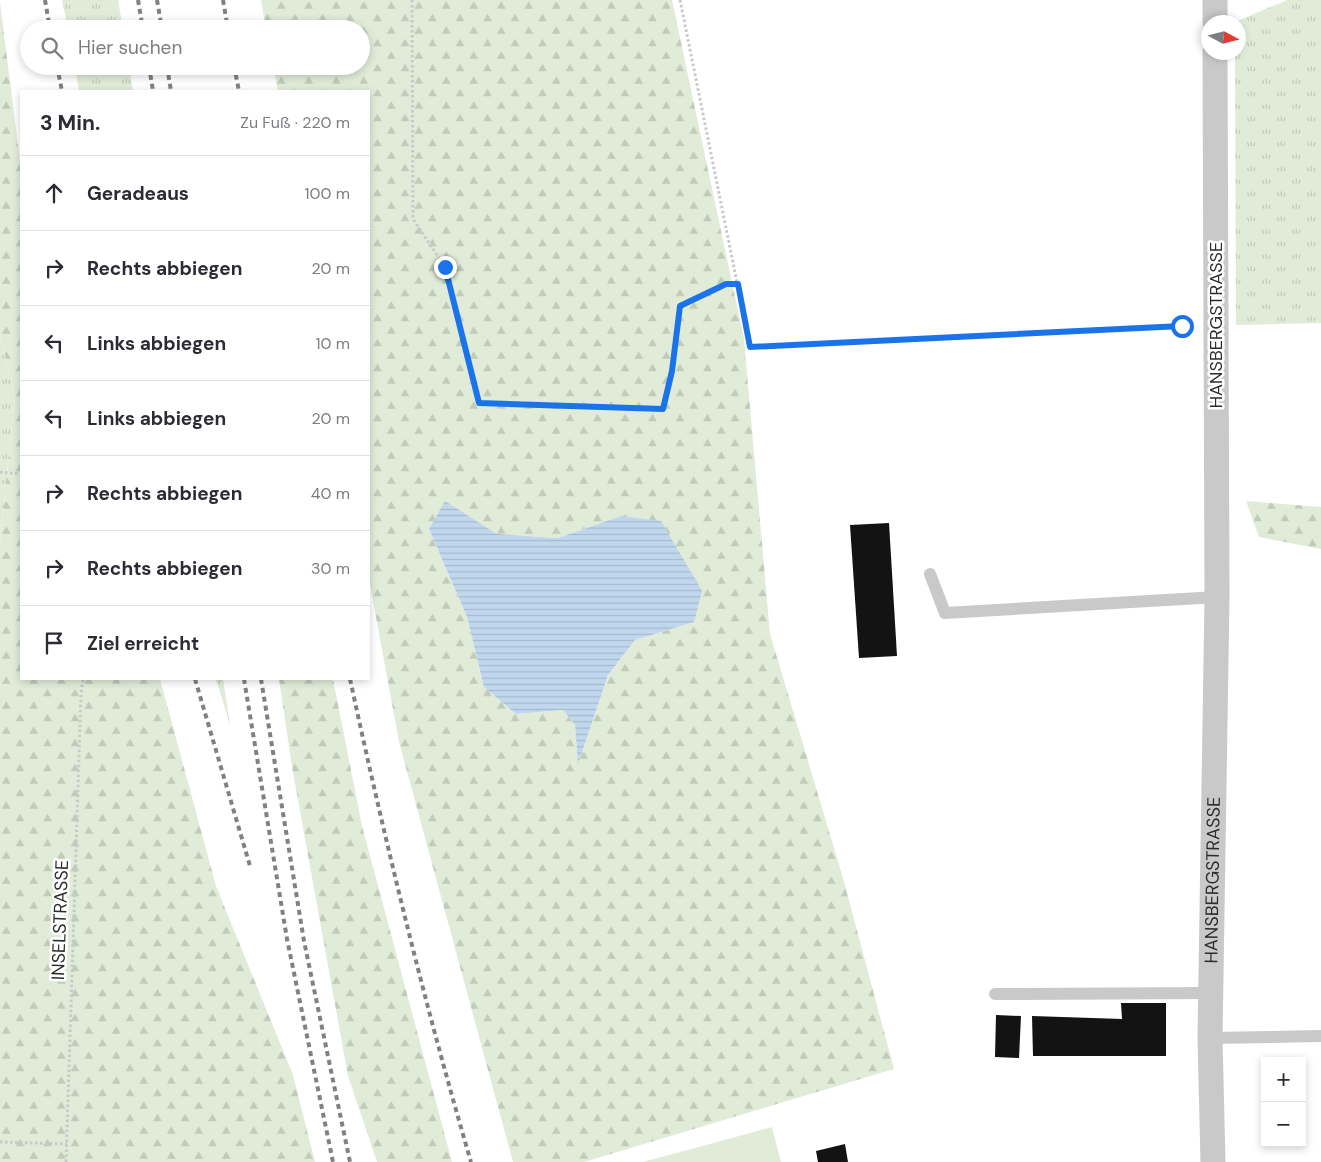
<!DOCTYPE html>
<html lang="de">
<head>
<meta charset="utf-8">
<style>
	body { margin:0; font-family:"DM Sans",sans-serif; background:#f2f2f3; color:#2b2b33 }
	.controls { position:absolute; right:15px; bottom:15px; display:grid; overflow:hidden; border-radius:0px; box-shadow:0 2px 8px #0003 }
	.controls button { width:45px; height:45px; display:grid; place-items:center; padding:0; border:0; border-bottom:1px solid #e1e1e2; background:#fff; color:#2b2b33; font:25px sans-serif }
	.compass { position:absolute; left:1201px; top:15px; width:45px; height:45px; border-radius:50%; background:#fff; box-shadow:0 2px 8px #0003; rotate:97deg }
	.stop { position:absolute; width:15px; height:15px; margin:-11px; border:4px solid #1a73e8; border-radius:50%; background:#fff }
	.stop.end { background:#1a73e8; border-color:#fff; box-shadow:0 1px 5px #0008 }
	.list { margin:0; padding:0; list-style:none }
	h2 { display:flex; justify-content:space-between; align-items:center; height:65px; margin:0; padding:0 20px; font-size:21px }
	h2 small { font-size:16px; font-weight:400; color:#7c7c81 }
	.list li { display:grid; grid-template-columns:32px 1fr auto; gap:15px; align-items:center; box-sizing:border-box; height:75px; padding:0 20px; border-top:1px solid #e1e1e2 }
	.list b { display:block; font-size:19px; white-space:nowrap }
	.list em { font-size:16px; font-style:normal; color:#7c7c81 }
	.icon { flex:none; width:28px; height:28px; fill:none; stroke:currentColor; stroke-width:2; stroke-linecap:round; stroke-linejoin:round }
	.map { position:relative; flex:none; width:1321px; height:1162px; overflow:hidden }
	.search { position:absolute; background:#fff; box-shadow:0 2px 8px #0003; left:20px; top:20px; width:350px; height:55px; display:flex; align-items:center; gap:12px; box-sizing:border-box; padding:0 18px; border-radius:28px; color:#7c7c81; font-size:19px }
	.panel { position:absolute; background:#fff; box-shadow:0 2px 8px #0003; left:20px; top:90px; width:350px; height:590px; border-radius:0px }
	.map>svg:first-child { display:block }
	.grass { fill:url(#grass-tufts) }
	.forest { fill:url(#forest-firs); fill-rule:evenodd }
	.park { fill:#e0ecd8 }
	.water { fill:url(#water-rules) }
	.building { fill:#131313 }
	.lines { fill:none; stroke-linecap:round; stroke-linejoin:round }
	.path { stroke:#c9c9c9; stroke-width:3; stroke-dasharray:2.5 2.5; stroke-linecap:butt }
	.service { stroke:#c9c9c9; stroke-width:12 }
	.minor { stroke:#c9c9c9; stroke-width:25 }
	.rail { stroke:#818181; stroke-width:4; stroke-dasharray:5 4; stroke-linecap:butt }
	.route { stroke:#1a73e8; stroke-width:6 }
	.labels { text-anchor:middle; stroke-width:5; stroke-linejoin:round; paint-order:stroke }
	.street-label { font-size:18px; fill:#2c2c2c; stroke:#fff }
</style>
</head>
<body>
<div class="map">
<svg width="1321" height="1162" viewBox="0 0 1321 1162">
	<defs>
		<pattern id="grass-tufts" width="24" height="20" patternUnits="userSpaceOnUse" patternTransform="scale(1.25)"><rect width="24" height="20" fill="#e0ecd8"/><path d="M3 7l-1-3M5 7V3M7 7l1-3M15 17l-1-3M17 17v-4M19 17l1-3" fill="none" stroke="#c0cbba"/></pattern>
		<pattern id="forest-firs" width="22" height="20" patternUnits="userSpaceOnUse" patternTransform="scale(1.25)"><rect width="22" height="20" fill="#e0ecd8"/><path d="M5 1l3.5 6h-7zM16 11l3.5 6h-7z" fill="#c0cbba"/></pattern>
		<pattern id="water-rules" width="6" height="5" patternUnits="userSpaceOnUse" patternTransform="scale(1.25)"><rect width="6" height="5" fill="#c1d7ee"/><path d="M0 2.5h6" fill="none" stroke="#a6b9cc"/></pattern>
	</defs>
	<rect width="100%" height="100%" fill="#fff"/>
	<!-- grass -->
	<g class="grass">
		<polygon points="62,0 118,0 123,29 68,29"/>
		<polygon points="1287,0 1321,0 1321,323 1236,325 1235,53 1238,52 1238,22 1235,22"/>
		<polygon points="75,66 129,66 133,91 79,91"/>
		<polygon points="0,336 15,395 0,542"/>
		<polygon points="216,679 223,679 230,725"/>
	</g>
	<!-- forest -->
	<g class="forest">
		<path d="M261 0H672L744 339 770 634 843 878 894 1069 584 1162H513L399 742 369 579V91H278L273 66H361V29H266ZM445 502 497 534 558 538 621 516 694 622 635 640 608 675 578 763 575 725 563 710 516 714 484 687 467 617 429 529Z"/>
		<polygon points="0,2 21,169 21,679 160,679 216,886 293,1075 315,1162 0,1162 0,542 15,395 0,336"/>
		<polygon points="1246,501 1321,507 1321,549 1259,537"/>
		<polygon points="279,679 333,679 362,826 452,1162 377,1162 348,1076 292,767"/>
	</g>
	<!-- park -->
	<polygon class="park" points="772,1127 781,1162 643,1162"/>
	<!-- water -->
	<polygon class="water" points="445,501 497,534 558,538 621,516 661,521 702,591 694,622 635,640 608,675 578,764 575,725 563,710 516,714 484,687 467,617 429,529"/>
	<!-- building -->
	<g class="building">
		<polygon points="889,523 897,656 859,658 850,525"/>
		<polygon points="1121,1003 1166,1003 1166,1056 1033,1056 1032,1016 1122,1019"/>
		<polygon points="996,1015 1021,1016 1019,1058 995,1057"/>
		<polygon points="845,1144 848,1162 818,1162 816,1151"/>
	</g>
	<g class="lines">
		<!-- path -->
		<g class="path">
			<polyline points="412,0 413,219 445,267 479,403 663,409 672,371 681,307 726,284 738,284"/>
			<polyline points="680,0 750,347 1182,326"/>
			<polyline points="0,472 21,474"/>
			<polyline points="0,1142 67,1144"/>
			<polyline points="66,1162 81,694 83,679"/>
		</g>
		<!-- service -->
		<g class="service">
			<polyline points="930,574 945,613 1217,597"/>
			<polyline points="995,994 1211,993"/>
			<polyline points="1210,1038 1321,1036"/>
		</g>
		<!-- minor -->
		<g class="minor">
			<polyline points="1215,0 1215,22"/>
			<path id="s1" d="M1213 1162 1210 1038 1217 597 1215 52"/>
		</g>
		<!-- rail -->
		<g class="rail">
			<polyline points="45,0 50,29"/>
			<polyline points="138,0 143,29"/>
			<polyline points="157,0 162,29"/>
			<polyline points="223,0 228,29"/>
			<polyline points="57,66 62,91"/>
			<polyline points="149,66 153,91"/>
			<polyline points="167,66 171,91"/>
			<polyline points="234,66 239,91"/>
			<polyline points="195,679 250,866"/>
			<polyline points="244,679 287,939 333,1162"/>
			<polyline points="261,679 304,941 350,1162"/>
			<path d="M350 679C385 841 424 1002 471 1162"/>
		</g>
	</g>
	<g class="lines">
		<!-- route -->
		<polyline class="route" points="445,267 479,403 663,409 672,371 680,306 726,284 738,284 750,347 1182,326"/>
	</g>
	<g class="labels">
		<!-- street labels -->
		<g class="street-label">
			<text transform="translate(1216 325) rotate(-90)" y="6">HANSBERGSTRASSE</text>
			<text dy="6" stroke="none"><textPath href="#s1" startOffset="282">HANSBERGSTRASSE</textPath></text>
			<text transform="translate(60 920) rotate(-88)" y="6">INSELSTRASSE</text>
		</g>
	</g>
</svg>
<div class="controls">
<button>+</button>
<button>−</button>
</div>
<svg class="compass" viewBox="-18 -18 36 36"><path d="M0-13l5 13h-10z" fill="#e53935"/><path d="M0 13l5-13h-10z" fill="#7c7c81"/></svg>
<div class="stop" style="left:1182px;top:326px"></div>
<div class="stop end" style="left:445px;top:267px"></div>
<div class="search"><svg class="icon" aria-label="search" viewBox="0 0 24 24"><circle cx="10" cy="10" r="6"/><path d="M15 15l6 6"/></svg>Hier suchen</div>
<section class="panel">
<h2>3 Min.<small>Zu Fuß · 220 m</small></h2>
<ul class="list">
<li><svg class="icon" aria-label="ahead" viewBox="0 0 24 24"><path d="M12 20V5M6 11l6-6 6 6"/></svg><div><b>Geradeaus</b></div><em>100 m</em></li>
<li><svg class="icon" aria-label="right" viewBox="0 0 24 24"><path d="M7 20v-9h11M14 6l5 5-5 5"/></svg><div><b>Rechts abbiegen</b></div><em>20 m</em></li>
<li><svg class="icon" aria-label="left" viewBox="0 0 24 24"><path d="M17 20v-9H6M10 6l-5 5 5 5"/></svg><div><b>Links abbiegen</b></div><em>10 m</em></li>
<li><svg class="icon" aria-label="left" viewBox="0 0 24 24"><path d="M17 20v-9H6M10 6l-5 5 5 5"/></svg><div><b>Links abbiegen</b></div><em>20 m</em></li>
<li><svg class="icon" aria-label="right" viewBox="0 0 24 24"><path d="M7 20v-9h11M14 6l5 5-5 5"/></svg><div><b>Rechts abbiegen</b></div><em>40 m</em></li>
<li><svg class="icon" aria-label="right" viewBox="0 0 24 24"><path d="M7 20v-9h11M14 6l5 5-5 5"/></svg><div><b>Rechts abbiegen</b></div><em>30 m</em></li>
<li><svg class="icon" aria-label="arrive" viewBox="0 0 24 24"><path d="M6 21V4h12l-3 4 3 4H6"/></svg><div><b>Ziel erreicht</b></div></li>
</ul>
</section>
</div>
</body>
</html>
